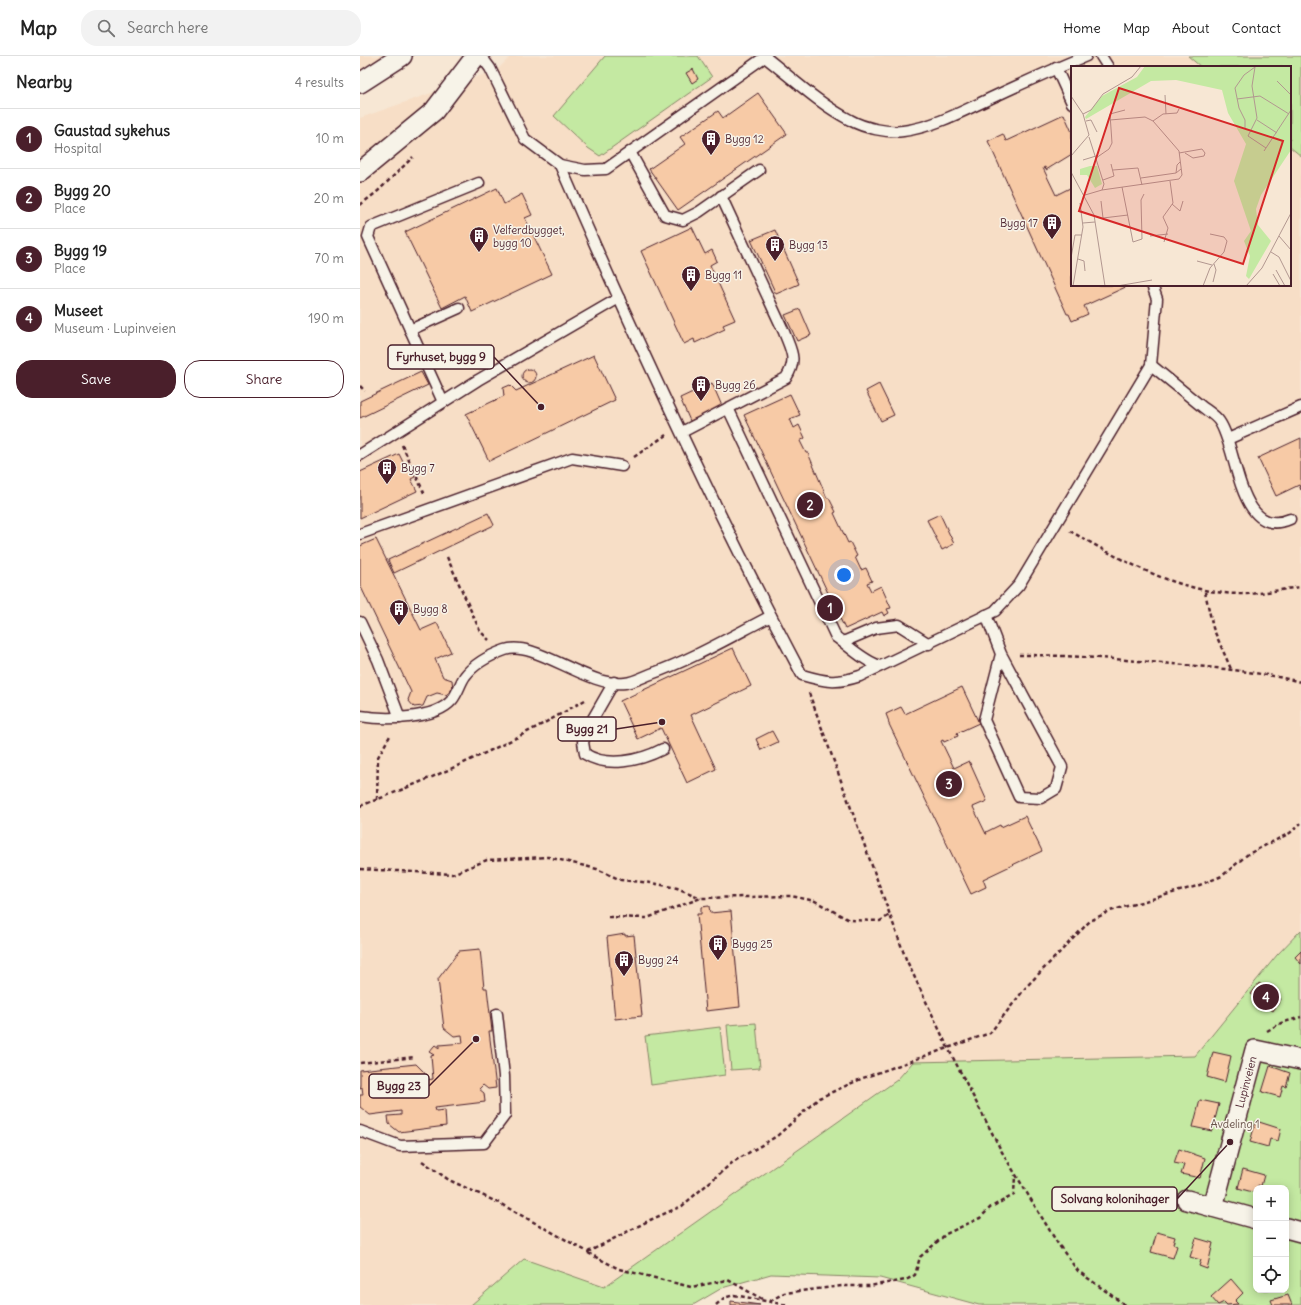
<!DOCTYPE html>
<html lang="en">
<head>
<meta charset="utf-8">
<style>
	body { margin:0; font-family:Delius,sans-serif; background:#f2f2f2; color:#222 }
	.controls { position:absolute; right:12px; bottom:12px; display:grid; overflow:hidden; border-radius:8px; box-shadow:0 2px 10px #0003 }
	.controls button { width:36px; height:36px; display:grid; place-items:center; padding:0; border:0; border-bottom:1px solid #e0e0e0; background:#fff; color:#222; font:20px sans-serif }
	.you { position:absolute; left:484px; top:519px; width:14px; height:14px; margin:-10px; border:3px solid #fff; border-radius:50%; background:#1a73e8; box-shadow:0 0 0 6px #1a73e833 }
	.badge { display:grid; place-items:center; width:26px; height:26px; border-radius:50%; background:#4a1f2b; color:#fff; font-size:13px; font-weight:700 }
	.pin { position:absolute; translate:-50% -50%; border:2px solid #fff; box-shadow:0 1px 4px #0006 }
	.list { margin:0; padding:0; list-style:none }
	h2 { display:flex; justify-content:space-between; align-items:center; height:52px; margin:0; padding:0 16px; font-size:17px }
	h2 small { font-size:13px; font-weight:400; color:#767676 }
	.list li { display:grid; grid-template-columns:26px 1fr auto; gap:12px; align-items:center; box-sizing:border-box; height:60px; padding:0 16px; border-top:1px solid #e0e0e0 }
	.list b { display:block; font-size:15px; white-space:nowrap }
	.list p { margin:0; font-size:13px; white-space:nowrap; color:#767676 }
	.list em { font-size:13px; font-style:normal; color:#767676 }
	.actions { display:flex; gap:8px; padding:12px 16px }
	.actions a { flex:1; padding:9px 0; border:1px solid #4a1f2b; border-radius:16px; text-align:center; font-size:14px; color:#4a1f2b }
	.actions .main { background:#4a1f2b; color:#fff }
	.icon { flex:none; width:22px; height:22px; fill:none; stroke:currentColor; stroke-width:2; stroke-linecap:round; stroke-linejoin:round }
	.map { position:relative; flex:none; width:941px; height:1249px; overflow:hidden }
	header { display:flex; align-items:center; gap:24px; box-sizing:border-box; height:56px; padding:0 20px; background:#fff; border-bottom:1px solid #e0e0e0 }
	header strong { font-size:19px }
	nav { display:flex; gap:22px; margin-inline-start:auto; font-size:14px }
	.search { width:280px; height:36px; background:#f2f2f2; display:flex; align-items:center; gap:10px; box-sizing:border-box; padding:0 14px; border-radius:16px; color:#767676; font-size:15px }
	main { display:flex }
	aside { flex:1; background:#fff }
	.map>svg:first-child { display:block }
	.built { fill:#f7dec6 }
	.green { fill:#c4e9a2; stroke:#878466; fill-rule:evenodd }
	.building { fill:#f7caa6; stroke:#4a1f2b }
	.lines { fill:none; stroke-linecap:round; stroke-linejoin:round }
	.service-casing { stroke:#4a1f2b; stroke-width:13 }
	.minor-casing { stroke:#4a1f2b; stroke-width:22 }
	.path { stroke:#4a1f2b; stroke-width:2.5; stroke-dasharray:4 3; stroke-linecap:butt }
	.service { stroke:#f7f3e8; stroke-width:10 }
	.minor { stroke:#f7f3e8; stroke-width:19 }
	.labels { text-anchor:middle; stroke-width:3; stroke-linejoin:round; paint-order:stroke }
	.poi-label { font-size:11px; fill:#4a1f2b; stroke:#f7f3e8; text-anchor:start }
	.street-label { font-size:11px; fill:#4a1f2b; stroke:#f7f3e8 }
	.park-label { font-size:11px; fill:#685249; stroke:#f7f3e8 }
	.inset-road { fill:none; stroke:#b29790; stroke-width:1 }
	.view { fill:#d62828; fill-opacity:0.15; stroke:#d62828; stroke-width:2 }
	.inset-edge { fill:none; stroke:#4a1f2b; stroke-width:2 }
	.leader { fill:none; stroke:#4a1f2b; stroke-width:1.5 }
	.callout-dot { fill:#4a1f2b; stroke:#f7f3e8; stroke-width:1.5 }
	.callout { fill:#f7f3e8; stroke:#4a1f2b; stroke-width:1.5 }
	.callout-label { font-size:12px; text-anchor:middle; font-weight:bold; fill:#4a1f2b }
</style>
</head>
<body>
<header>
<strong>Map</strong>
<div class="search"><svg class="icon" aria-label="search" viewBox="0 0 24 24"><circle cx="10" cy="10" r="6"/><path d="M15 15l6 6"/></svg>Search here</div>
<nav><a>Home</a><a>Map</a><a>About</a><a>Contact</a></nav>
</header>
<main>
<aside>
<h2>Nearby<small>4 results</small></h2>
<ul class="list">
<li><span class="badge">1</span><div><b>Gaustad sykehus</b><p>Hospital</p></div><em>10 m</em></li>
<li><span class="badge">2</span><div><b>Bygg 20</b><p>Place</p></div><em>20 m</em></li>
<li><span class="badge">3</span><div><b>Bygg 19</b><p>Place</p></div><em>70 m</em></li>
<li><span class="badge">4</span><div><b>Museet</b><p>Museum · Lupinveien</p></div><em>190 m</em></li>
</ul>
<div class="actions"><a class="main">Save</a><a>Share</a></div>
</aside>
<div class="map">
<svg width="941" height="1249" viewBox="0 0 941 1249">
	<rect width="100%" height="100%" fill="#f7e7d4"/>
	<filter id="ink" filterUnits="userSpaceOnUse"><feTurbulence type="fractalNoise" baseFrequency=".025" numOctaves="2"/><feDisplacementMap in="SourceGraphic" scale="8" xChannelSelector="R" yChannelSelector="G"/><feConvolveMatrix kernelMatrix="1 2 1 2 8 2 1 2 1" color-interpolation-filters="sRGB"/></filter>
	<g filter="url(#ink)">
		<!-- built -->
		<g class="built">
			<polygon points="0,0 26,0 0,14"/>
			<polygon points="151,0 828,0 841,11 712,11 712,229 930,229 930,91 941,100 941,874 917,899 835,1000 244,1232 205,1249 0,1249 0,62 137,14"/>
		</g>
		<!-- green -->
		<g class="green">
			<polygon points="245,0 338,0 352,21 240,100 228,92 194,60"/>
			<polygon points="828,0 941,0 941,100 930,91 930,11 841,11"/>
			<path d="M941 874V1249H619L520 1222 411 1218 362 1232 333 1249H111L164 1203 244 1231 537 1024 553 1006 835 1000 917 899ZM896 1132H926V1234H896Z"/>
			<polygon points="396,967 400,1012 371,1014 367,969"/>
			<polygon points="360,971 365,1019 291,1029 285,980"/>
		</g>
		<!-- building -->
		<g class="building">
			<polygon points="333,13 338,23 332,27 326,17"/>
			<polygon points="398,37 427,78 318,154 289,113 325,88 320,81 358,55 363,62"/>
			<polygon points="704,58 712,76 712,98 686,114 685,111 683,112 696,139 710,132 712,136 712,229 770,229 724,250 728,258 712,265 709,258 707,258 628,85 643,78 646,85"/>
			<polygon points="137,132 144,148 162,138 172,159 165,162 192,218 112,256 105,240 82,252 45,176"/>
			<polygon points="332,171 345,198 352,194 357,205 350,209 375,264 363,269 365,273 335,287 334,283 324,288 281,195"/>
			<polygon points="415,174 439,228 416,238 391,184"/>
			<polygon points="440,253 451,279 437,285 425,259"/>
			<polygon points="234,299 255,344 129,405 106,358 144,340 143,332 150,329 156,335"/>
			<circle cx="169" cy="320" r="7"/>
			<polygon points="61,316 68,329 0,362 0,345"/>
			<polygon points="352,327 362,350 330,365 320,342"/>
			<polygon points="519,328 534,359 521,365 506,335"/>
			<polygon points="430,338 440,359 430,363 434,372 439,369 445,382 440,385 446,397 448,397 467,442 469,442 476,456 474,457 488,487 490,486 497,500 495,501 501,514 506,512 512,525 507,527 511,535 521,530 531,552 527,553 529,557 524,560 522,556 485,573 384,359"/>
			<polygon points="941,382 941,434 939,429 916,440 898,402"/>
			<polygon points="39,398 45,410 49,408 55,421 51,423 57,435 0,462 0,416"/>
			<polygon points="128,457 134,469 34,517 28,504"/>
			<polygon points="580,458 594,488 582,494 567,464"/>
			<polygon points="16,483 61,574 77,567 91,596 75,603 83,621 92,624 93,633 86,639 77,637 67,641 63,650 54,651 48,644 51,636 0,529 0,490"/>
			<polygon points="373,592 391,630 331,659 356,713 327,727 301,672 278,683 260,645"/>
			<polygon points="602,631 619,667 597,677 598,680 584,686 583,684 581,685 594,712 609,705 627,745 613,751 626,778 627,778 626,776 640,769 641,771 665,760 682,795 623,823 626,831 611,838 528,666 529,666 526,658 541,651 545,658"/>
			<polygon points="412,675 418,686 401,694 396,683"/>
			<polygon points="349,850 350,857 371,855 380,951 346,955 337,858 341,858 341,851"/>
			<polygon points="265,878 265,880 274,879 282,960 255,963 247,881"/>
			<polygon points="120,893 124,932 127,932 132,975 129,975 136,1032 128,1033 123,1029 119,1033 124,1037 125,1046 75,1052 76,1055 85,1054 86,1070 39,1076 29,1068 28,1060 41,1059 41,1055 10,1059 0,1051 0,1039 3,1039 2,1031 0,1032 0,1014 56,1008 64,1016 66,1024 73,1023 71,1000 74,999 69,996 74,990 75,989 79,992 79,989 103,987 102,979 94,980 84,972 78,923 99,895"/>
			<polygon points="941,895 941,908 935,901"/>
			<polygon points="899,927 921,943 913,955 891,938"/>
			<polygon points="853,996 871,1000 865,1026 847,1021"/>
			<polygon points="910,1010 930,1017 926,1031 923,1030 920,1041 902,1036"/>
			<polygon points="840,1044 859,1048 852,1075 833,1071"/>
			<polygon points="896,1065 921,1073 918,1085 910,1083 908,1091 890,1086"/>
			<polygon points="819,1093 845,1102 840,1122 821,1118 824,1109 814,1107"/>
			<polygon points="883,1113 904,1119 901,1130 898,1129 896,1137 878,1132"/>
			<polygon points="797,1176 815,1181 813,1188 817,1190 813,1202 791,1196"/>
			<polygon points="836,1182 853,1187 847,1213 839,1210 841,1204 830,1201"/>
			<polygon points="871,1223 883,1237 875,1245 878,1248 867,1249 864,1246 858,1249 851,1241"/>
			<polygon points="928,1239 932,1249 913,1249 911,1244"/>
			<polygon points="371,1245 400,1249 371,1249"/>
		</g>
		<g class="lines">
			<defs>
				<g id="service">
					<polyline points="741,0 748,11"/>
					<path d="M405 1C432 22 459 48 490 64 504 72 528 77 543 75 574 71 603 55 631 42 663 27 694 13 726 0"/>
					<path d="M124 4 130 12 165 83 200 109C275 282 354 453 442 619 466 626 476 628 500 620L635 555 659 529 791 309C807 322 824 336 840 349 846 354 855 359 859 365 878 391 878 485 930 463"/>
					<polyline points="696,12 712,47"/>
					<polyline points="270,96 305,159 323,164 339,156 399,114"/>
					<polyline points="200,109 225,114 246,113 406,0"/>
					<polyline points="50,274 99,252"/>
					<polyline points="791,309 797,243 792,229"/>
					<polyline points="83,346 8,181 11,171 119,127"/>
					<path d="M368 352 476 581C490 591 504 605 520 610"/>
					<path d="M322 376 426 322C438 303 431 295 424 276L361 140"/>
					<polyline points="868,383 941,351"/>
					<polyline points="0,399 118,324 259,242"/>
					<polyline points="0,478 212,402 262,410"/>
					<polyline points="626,559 641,598 702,711 696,733 681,742 659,741 624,664 641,598"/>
					<polyline points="0,566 18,604 40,662"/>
					<polyline points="483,586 516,572 539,569 569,588"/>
					<path d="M254 626 231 666 223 686 225 698C247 712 280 705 303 693"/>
					<path d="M0 660C24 664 75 664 92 644 98 637 100 627 105 620 114 608 131 599 145 594 174 583 228 632 265 627 274 626 283 621 291 618 333 603 372 580 411 560"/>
					<polyline points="0,1075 40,1090 124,1087 145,1059 144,1020 137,958"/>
				</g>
				<g id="minor">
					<polyline points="0,27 42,0"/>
					<polyline points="0,116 74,55 116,0"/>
					<polyline points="827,1144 896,1163"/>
					<polyline points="853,1151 895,994 941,1004"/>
					<polyline points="926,1172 941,1176"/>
				</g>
			</defs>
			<!-- service casing -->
			<use href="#service" class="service-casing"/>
			<!-- minor casing -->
			<use href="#minor" class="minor-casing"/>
			<!-- path -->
			<g class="path">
				<polyline points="0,149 18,135 53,101"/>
				<polyline points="0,330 5,335"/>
				<polyline points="42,389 65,439"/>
				<polyline points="274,401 306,379"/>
				<path d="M710 475C763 505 820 538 883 538 902 538 922 533 941 531"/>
				<polyline points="87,501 120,575 129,584"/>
				<polyline points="845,536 853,572 871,613"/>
				<path d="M659 599C707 599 755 603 802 607 849 611 895 615 941 626"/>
				<polyline points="449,637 546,903 588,992 642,1096 698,1188 718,1215 765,1249"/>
				<polyline points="17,744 18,701 31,678"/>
				<path d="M0 750C77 721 154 686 225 644"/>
				<polyline points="0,813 92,818 127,804 188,801 237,813 261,824 292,827 317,832 341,842"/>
				<polyline points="248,861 287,862 341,842 431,840 455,845 489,864 520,865 530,859"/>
				<polyline points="907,975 921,967 941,961"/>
				<polyline points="0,1007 55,1001"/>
				<polyline points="62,1105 89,1124 139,1147 228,1196 290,1164 322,1150 373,1106 417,1080 459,1042 503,1022 630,977 667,930 730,865 750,855 837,830 862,820 888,798 930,777 941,767"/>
				<polyline points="228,1197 259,1213 331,1231 368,1224 402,1243"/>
				<polyline points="410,1245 424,1237 482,1230 509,1230 546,1224 555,1219 560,1201 586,1178 620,1162 631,1151 654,1139 655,1119"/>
				<polyline points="356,1249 364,1242 374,1239 427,1249"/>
			</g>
			<!-- service -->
			<use href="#service" class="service"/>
			<!-- minor -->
			<use href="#minor" class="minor"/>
		</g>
	</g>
	<!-- icons -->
	<defs>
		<symbol id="building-pin" viewBox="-11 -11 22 30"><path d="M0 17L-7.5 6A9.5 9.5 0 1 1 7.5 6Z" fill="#4a1f2b" stroke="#f7f3e8"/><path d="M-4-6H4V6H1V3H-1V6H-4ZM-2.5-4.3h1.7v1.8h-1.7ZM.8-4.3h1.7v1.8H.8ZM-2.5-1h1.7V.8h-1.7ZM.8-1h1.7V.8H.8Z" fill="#fff"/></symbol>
	</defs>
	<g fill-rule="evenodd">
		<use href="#building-pin" x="340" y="72" width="22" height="30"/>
		<use href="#building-pin" x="681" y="156" width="22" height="30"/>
		<use href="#building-pin" x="108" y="169" width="22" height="30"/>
		<use href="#building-pin" x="404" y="178" width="22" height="30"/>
		<use href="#building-pin" x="320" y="208" width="22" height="30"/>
		<use href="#building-pin" x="330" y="318" width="22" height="30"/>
		<use href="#building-pin" x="16" y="401" width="22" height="30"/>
		<use href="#building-pin" x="28" y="542" width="22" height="30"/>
		<use href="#building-pin" x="347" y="877" width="22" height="30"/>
		<use href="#building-pin" x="253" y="893" width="22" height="30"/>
	</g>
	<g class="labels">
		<!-- poi labels -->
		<g class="poi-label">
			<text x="365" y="87">Bygg 12</text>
			<text x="678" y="171" text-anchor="end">Bygg 17</text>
			<text x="133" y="178">Velferdbygget,<tspan x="133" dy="13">bygg 10</tspan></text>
			<text x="429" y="193">Bygg 13</text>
			<text x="345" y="223">Bygg 11</text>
			<text x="355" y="333">Bygg 26</text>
			<text x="41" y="416">Bygg 7</text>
			<text x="53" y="557">Bygg 8</text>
			<text x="372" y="892">Bygg 25</text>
			<text x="278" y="908">Bygg 24</text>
		</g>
		<!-- street labels -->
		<g class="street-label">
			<text transform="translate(886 1026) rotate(-75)" y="4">Lupinveien</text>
		</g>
		<!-- park labels -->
		<g class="park-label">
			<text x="875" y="1072">Avdeling 1</text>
		</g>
	</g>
	<!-- overview -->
	<g transform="translate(711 10)">
		<rect width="220" height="220" fill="#f7e7d4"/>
		<path d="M74 0H220V84L190 129 185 143 187 159 200 175 178 213 175 210 179 190 173 175 180 165 163 115 175 78 157 47 151 24 105 14 80 15 15 53 14 51 31 30 66 11ZM19 100H26L31 118 24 122 16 109H9V103Z" fill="#c4e9a2"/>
		<path class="inset-road" d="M184 1 181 20 186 52 177 70 195 82M206 15 220 29M94 29 95 48M0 30 12 48 18 69 0 90M166 33 189 30 218 48M12 48 20 44 32 28 61 11 70 0M39 54 74 51 82 55M186 54 206 67M15 55 20 54 26 66M174 62V54L168 42 164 22 173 9 184 1M18 71 33 118 31 124M193 85 220 44M108 87 131 83 134 87 133 90 122 92 114 87M25 92 38 83 41 77 39 48 54 44M12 94 25 90M42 104 67 102 71 119M0 106 23 149 34 220M105 107 106 99 109 96M70 112 105 107 110 103M32 114 43 110 40 98M51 121 62 176 71 173 70 134 73 128M14 129 31 124 108 113 111 109 108 85 82 55 92 48 106 47 108 43M30 135 32 152 57 149M101 138 109 145 112 135M12 157 24 156M79 170 97 168M208 170 220 184M93 176 97 162 92 151 102 137 99 115M200 186 208 191 220 215M0 192 4 169H11M7 193 13 195 14 205M126 195 141 199M205 204 214 220M202 208 209 220M142 216 145 204 143 198M2 220 12 161 9 137M46 220 81 214M132 220 139 202 153 186 156 175 153 171 139 168M175 220 191 202 220 147"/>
		<path class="view" d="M48 22 212 75 172 198 8 145Z"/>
		<rect width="220" height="220" class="inset-edge"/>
	</g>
	<!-- callouts -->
	<path class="leader" d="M181 351L134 301M302 666L256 673M116 983L69 1030M870 1086L817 1143"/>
	<g class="callout-dot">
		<circle cx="181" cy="351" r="4"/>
		<circle cx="302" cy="666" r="4"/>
		<circle cx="116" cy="983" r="4"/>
		<circle cx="870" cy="1086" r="4"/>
	</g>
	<g class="callout">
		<rect x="28" y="289" width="106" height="24" rx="4"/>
		<rect x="198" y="661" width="58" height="24" rx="4"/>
		<rect x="9" y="1018" width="60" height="24" rx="4"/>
		<rect x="692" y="1131" width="125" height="24" rx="4"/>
	</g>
	<g class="callout-label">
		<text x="81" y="305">Fyrhuset, bygg 9</text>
		<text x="227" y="677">Bygg 21</text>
		<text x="39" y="1034">Bygg 23</text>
		<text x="755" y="1147">Solvang kolonihager</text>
	</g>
</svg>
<div class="controls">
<button>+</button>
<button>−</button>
<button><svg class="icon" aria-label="locate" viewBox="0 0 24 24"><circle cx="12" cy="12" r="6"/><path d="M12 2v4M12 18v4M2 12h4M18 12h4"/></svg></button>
</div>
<div class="you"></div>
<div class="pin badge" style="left:470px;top:552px">1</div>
<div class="pin badge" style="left:450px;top:449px">2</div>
<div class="pin badge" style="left:589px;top:728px">3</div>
<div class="pin badge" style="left:906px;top:941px">4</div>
</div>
</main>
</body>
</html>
